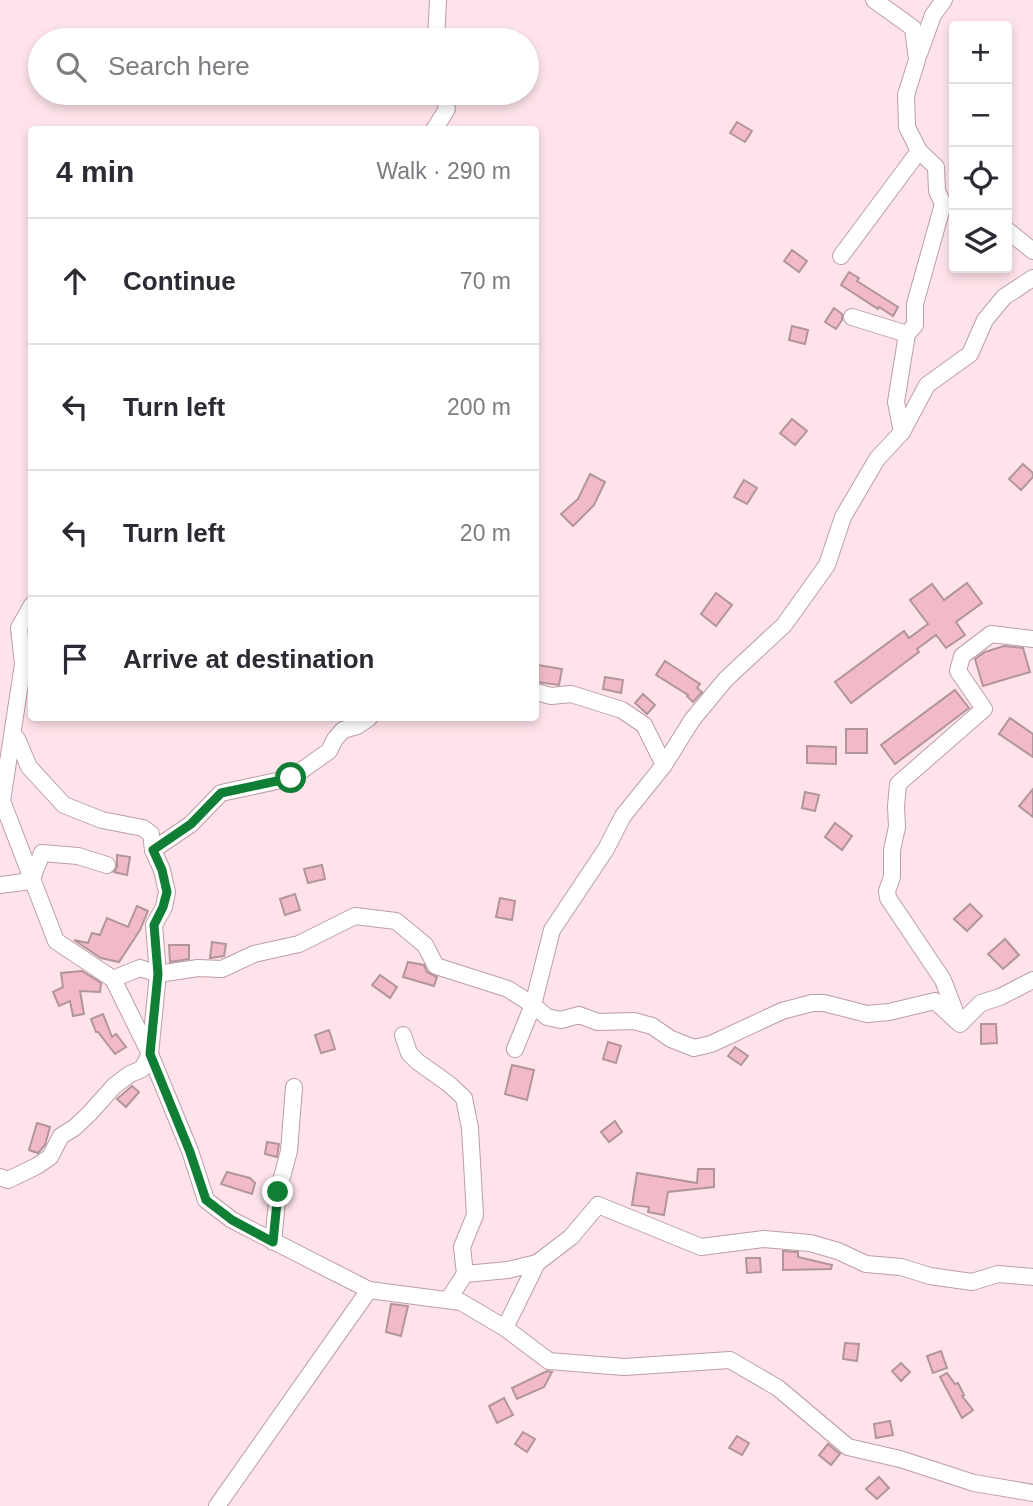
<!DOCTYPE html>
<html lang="en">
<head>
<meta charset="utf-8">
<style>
	body { margin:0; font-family:Helvetica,sans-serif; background:#f7f7f7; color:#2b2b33 }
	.controls { position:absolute; right:21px; top:21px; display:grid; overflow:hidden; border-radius:7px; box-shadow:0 4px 10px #0003 }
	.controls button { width:63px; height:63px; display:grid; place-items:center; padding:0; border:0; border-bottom:2px solid #e1e1e2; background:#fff; color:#2b2b33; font:35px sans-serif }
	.stop { position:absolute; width:21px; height:21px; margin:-16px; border:5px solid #107e34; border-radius:50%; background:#fff }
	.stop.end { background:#107e34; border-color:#fff; box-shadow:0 2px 7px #0008 }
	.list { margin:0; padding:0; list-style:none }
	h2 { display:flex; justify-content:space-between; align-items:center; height:91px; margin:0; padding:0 28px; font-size:30px }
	h2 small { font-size:23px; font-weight:400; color:#7c7c81 }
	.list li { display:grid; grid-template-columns:46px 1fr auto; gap:21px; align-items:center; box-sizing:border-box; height:126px; padding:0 28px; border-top:2px solid #e1e1e2 }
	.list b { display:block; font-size:26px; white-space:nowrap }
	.list em { font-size:23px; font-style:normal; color:#7c7c81 }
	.icon { flex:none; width:38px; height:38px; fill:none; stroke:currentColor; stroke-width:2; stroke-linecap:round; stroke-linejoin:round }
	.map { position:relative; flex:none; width:1033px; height:1506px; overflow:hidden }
	.search { position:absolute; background:#fff; box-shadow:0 4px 10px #0003; left:28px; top:28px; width:511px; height:77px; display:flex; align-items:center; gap:18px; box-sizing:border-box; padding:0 24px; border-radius:38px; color:#7c7c81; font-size:26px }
	.panel { position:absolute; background:#fff; box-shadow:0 4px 10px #0003; left:28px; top:126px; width:511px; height:595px; border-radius:7px }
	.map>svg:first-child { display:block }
	.building { fill:#f2bac8; stroke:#b2959c; stroke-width:2 }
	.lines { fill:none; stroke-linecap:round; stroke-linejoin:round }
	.minor-casing { stroke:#bc9ea5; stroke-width:18 }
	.minor { stroke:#fff; stroke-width:16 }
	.route { stroke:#107e34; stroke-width:9 }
</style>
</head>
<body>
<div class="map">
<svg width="1033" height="1506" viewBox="0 0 1033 1506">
	<rect width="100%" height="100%" fill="#fee4ea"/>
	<!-- building -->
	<g class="building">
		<polygon points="737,122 752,131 745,142 730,133"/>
		<polygon points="792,250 807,261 799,272 784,261"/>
		<polygon points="849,272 859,278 857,281 898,307 893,316 879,307 878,309 841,285"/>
		<polygon points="834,308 842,314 842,320 836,329 825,322"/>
		<polygon points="792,326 808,330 805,344 789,340"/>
		<polygon points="792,419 807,431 795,445 780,433"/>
		<polygon points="1023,464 1033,473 1033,477 1021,490 1009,479"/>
		<polygon points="590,474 605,482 594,505 573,526 561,514 578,499"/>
		<polygon points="744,480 757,488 747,504 734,497"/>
		<polygon points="967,583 982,603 956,622 965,635 946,648 936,635 917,649 919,652 851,703 835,682 904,631 909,638 928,624 910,600 932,584 944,600"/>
		<polygon points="716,593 732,605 716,626 701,614"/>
		<polygon points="1004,646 1023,648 1030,672 983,686 975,659 985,652"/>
		<polygon points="665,661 700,684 697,688 702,692 693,702 687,696 688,695 656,675"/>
		<polygon points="538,665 562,669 559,685 536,682"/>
		<polygon points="605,677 623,680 621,693 603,689"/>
		<polygon points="955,690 969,708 895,764 881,745"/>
		<polygon points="643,694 655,705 647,714 635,703"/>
		<polygon points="1010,718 1033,734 1033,757 999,734"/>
		<rect x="846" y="729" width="21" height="24"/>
		<polygon points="807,746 836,747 836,764 807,763"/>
		<polygon points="1033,789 1033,817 1019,806"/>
		<polygon points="805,792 819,795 815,811 802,808"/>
		<polygon points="835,823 852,836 842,850 825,837"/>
		<polygon points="117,855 130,857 127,875 114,872 117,867"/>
		<polygon points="322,865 325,879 308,883 304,869"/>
		<polygon points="295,894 300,910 285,915 280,899"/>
		<polygon points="500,898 515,901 512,920 496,917"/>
		<polygon points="970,904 982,916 967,931 954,919"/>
		<polygon points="137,906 148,911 140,930 119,962 101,958 74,940 88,943 92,933 100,935 107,918 128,927"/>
		<polygon points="1005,939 1019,955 1003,969 988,954"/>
		<polygon points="212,942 226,944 224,956 210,958"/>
		<polygon points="169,945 189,945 189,959 170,962"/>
		<polygon points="408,962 424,965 427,972 437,977 434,986 403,977"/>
		<polygon points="82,971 101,983 100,992 80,991 84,1014 73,1016 70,1001 59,1006 53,992 63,987 61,973"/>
		<polygon points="380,975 397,987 390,998 372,985"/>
		<polygon points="103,1014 112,1037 116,1034 126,1047 115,1054 98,1032 96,1032 91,1019"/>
		<polygon points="981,1024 996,1024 997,1043 981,1044"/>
		<polygon points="329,1030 335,1049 321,1053 315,1035"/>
		<polygon points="608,1042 621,1046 616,1063 603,1059"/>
		<polygon points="735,1047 748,1056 741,1065 728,1056"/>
		<polygon points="512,1065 534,1070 527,1100 505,1094"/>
		<polygon points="132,1086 139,1092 126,1107 117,1099"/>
		<polygon points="615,1121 622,1132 609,1142 601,1132"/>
		<polygon points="37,1123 50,1127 45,1145 38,1153 29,1150"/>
		<polygon points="267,1142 279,1144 277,1157 265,1154"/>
		<polygon points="698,1169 714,1169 714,1187 668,1192 664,1215 648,1212 649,1207 632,1205 637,1173 697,1183"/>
		<polygon points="227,1172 250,1178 255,1183 252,1194 221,1184"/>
		<polygon points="783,1251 798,1252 798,1257 832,1265 831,1269 783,1270"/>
		<polygon points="746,1258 760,1258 761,1272 747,1273"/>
		<polygon points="391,1304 408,1306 401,1336 386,1332"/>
		<polygon points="845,1343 859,1344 857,1361 843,1359"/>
		<polygon points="941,1351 947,1368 933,1373 927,1356"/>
		<polygon points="901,1363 910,1372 901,1381 892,1371"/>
		<polygon points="547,1371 552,1372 544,1387 517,1399 512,1388"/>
		<polygon points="947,1373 955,1384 958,1383 964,1395 962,1396 973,1410 962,1418 940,1377"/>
		<polygon points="504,1398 513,1415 497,1423 489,1406"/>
		<polygon points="890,1421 893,1435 876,1438 874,1424"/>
		<polygon points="523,1432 535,1439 527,1452 515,1444"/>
		<polygon points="737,1436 749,1443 742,1455 729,1448"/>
		<polygon points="828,1444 840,1454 831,1465 819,1455"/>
		<polygon points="879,1477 889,1488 877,1499 866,1489"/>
	</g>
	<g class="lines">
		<defs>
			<g id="minor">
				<polyline points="874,0 913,28 917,60 906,95 907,127 919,151"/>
				<polyline points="436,40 438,0"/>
				<polyline points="919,54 933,15 944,0"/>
				<polyline points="434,130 447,109 444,93"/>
				<polyline points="1007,230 1033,251"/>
				<polyline points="841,256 919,151 936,167 937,191 943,204 915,304 915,325 907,334"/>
				<polyline points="852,317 907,334 896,402 902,432 877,459 843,517 827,565 784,625 726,679 692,720 664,765 623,816 606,849 552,930 533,1005 547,1017 561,1020 579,1015 598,1022 634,1021 652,1026 671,1039 694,1048 711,1044 782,1011 812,1003 824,1003 867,1014 889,1012 935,1001 960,1024 981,1003 1000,997 1033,980"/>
				<polyline points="902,432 927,385 970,354 985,320 1004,297 1033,278"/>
				<polyline points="32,605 19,628 23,664 2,801 56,941 113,979 150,1054 190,1151 206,1200 232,1220 369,1290 461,1302 505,1328 549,1361 624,1367 730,1360 778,1388 848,1447 900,1459 974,1483 1033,1493"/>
				<polyline points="536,692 551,696 571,694 622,710 644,725 664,765"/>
				<polyline points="10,751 17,739 29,767 64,805 102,820 143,828 151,834 153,850"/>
				<polyline points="0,885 31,881 42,853 78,856 107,865"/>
				<polyline points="113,979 140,968 158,974 198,968 222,969 254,954 299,944 355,916 396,921 425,945 436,966 508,989 533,1005 515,1049"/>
				<polyline points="959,1022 943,980 888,898 887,891 892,877 892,850 897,827 896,806 898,784 984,709 958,671 962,656 991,634 1033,639"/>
				<polyline points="403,1035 409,1053 418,1062 449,1084 464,1098 470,1128 475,1215 462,1247 465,1274"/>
				<polyline points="0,1177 8,1180 37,1166 50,1157 61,1136 74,1128 89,1114 114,1086 130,1074 142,1069 150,1054 158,974 154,925 164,907 167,892 162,870 153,850 191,824 221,793 291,778 329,751 335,739 343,730 357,726 369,718"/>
				<polyline points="273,1242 278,1192 289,1151 294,1087"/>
				<polyline points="448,1300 465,1274 508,1270 537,1263"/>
				<polyline points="505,1328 537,1263 571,1237 598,1205 701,1247 764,1239 810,1243 838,1251 866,1264 901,1267 930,1276 972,1282 998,1274 1033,1277"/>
				<polyline points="217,1506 369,1290"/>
			</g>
		</defs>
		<!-- minor casing -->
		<use href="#minor" class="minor-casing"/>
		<!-- minor -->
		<use href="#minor" class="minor"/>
	</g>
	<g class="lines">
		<!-- route -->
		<polyline class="route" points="278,1192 273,1242 232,1220 206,1200 190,1152 150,1054 158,974 154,925 163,907 167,892 162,870 153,850 191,824 221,793 291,778"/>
	</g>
</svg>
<div class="controls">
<button>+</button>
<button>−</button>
<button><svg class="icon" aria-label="locate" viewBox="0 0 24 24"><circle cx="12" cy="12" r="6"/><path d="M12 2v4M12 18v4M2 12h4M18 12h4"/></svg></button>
<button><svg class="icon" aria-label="layers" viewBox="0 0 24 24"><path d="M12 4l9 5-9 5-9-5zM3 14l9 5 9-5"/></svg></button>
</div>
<div class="stop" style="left:291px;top:778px"></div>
<div class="stop end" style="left:278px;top:1192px"></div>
<div class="search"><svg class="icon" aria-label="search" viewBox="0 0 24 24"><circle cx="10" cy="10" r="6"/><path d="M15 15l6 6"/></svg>Search here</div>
<section class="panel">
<h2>4 min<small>Walk · 290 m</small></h2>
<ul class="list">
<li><svg class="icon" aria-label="ahead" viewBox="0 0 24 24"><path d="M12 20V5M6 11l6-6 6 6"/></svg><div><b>Continue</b></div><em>70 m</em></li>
<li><svg class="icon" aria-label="left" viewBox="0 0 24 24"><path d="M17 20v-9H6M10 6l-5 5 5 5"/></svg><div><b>Turn left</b></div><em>200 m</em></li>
<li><svg class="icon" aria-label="left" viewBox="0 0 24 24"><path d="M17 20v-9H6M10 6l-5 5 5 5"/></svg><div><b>Turn left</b></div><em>20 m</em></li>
<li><svg class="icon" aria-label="arrive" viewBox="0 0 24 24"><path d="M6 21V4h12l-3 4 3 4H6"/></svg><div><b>Arrive at destination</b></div></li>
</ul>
</section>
</div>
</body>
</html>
